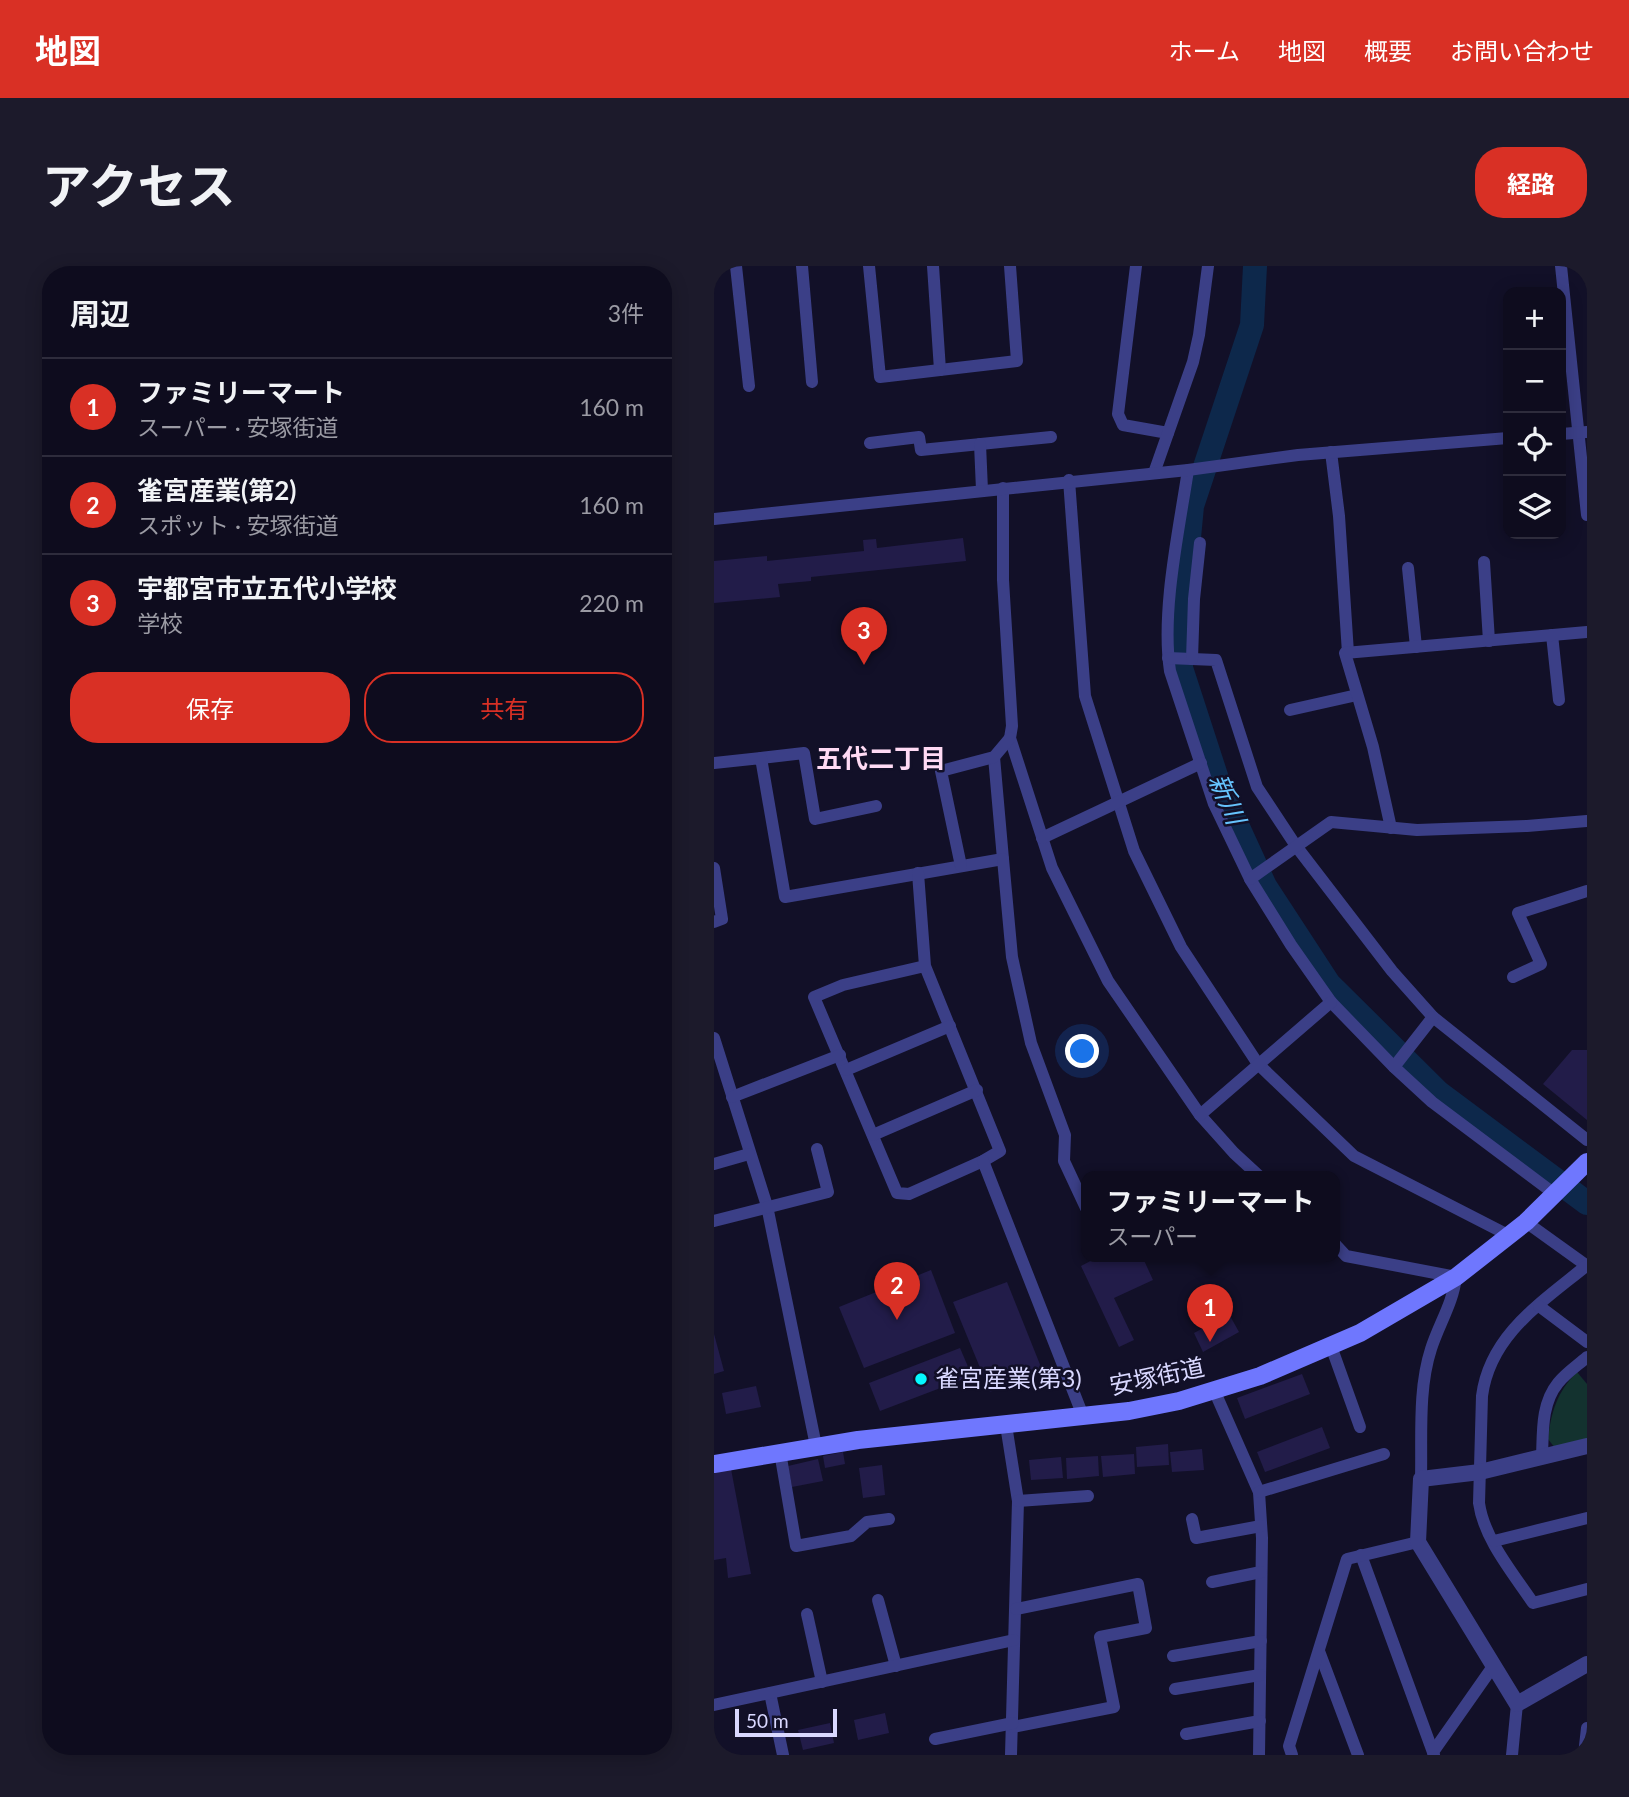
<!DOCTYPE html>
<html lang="ja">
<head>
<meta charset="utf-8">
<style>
	body { margin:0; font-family:Lato,"Noto Sans JP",sans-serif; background:#1c1a2b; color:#f1f3f6 }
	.controls { position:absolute; right:21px; top:21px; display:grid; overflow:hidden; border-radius:14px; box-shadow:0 4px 18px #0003 }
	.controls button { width:63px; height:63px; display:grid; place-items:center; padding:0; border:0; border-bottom:2px solid #2e2c3c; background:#0e0c1e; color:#f1f3f6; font:35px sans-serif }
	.scale { position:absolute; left:21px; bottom:18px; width:102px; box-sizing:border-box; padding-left:7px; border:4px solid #d9d8ff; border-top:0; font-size:19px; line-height:24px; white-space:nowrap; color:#d9d8ff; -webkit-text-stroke:5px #121028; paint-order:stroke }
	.you { position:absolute; left:369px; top:786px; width:24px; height:24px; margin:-18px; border:5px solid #fff; border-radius:50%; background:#1a73e8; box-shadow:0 0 0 10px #1a73e833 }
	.badge { display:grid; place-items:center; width:46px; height:46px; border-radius:50%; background:#d93025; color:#fff; font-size:23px; font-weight:700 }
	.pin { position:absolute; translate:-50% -58px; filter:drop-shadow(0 2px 4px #0008) }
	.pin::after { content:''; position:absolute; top:37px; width:24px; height:21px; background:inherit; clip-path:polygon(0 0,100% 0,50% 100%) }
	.popup { position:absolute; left:367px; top:905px; width:259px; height:91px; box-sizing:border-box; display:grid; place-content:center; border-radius:14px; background:#0e0c1e; filter:drop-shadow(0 2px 5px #0005); font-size:23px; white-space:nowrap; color:#9b9ba4 }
	.popup b { font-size:26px; color:#f1f3f6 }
	.popup::after { content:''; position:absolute; left:50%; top:100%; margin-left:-14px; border:14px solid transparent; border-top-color:#0e0c1e }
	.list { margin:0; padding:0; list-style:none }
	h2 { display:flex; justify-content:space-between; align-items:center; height:91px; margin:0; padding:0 28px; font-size:30px }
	h2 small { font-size:23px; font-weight:400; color:#9b9ba4 }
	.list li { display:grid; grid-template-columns:46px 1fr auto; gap:21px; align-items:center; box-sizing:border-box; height:98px; padding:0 28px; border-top:2px solid #2e2c3c }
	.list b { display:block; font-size:26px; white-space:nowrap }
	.list p { margin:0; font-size:23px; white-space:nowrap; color:#9b9ba4 }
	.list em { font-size:23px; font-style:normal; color:#9b9ba4 }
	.actions { display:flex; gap:14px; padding:21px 28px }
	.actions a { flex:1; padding:16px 0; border:2px solid #d93025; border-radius:28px; text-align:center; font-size:24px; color:#d93025 }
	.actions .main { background:#d93025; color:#fff }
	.icon { flex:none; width:38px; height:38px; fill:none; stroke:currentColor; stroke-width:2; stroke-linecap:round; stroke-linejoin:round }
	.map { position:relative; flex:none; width:873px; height:1489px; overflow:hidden; border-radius:28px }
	header { display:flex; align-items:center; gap:42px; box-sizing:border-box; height:98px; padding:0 35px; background:#d93025; color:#fff }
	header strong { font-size:33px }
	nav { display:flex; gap:38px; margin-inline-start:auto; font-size:24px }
	.intro { display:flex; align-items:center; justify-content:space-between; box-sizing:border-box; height:168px; padding:0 42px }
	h1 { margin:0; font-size:49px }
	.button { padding:18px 32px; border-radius:28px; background:#d93025; color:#fff; font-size:24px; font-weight:700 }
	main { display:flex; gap:42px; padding:0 42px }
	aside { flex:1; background:#0e0c1e; border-radius:28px; box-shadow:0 4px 18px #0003 }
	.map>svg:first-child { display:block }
	.green { fill:#13322f }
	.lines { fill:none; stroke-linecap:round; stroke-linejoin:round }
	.river { stroke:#0d284b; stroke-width:24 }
	.building { fill:#221c49 }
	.minor { stroke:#3b3f87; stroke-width:12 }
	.tertiary { stroke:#3b3f87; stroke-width:16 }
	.secondary { stroke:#6f77fe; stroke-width:18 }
	.poi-dot { fill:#05f9fe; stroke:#121028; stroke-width:2.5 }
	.labels { text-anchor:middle; stroke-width:5; stroke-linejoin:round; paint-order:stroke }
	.street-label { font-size:24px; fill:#d9d8ff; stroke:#121028 }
	.poi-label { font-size:24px; fill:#d9d8ff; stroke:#121028; text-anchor:start }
	.neighbourhood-label { font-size:26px; font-weight:bold; fill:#ffdaf4; stroke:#121028 }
	.water-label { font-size:26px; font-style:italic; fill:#66c4fe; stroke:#121028 }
</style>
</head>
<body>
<header>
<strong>地図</strong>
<nav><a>ホーム</a><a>地図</a><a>概要</a><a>お問い合わせ</a></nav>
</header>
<div class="intro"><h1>アクセス</h1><a class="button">経路</a></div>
<main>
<aside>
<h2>周辺<small>3件</small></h2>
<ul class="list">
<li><span class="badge">1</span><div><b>ファミリーマート</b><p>スーパー · 安塚街道</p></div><em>160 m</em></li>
<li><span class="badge">2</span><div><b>雀宮産業(第2)</b><p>スポット · 安塚街道</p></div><em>160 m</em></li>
<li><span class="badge">3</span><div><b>宇都宮市立五代小学校</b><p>学校</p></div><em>220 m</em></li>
</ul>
<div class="actions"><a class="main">保存</a><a>共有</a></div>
</aside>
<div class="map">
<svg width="873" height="1489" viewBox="0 0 873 1489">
	<rect width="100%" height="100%" fill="#121028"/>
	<!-- green -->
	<path class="green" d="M863 1106 873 1118V1173L841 1182 834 1173C837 1146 843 1126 863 1106Z"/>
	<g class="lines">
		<!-- river -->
		<polyline class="river" points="541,0 538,59 478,240 467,356 467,402 506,522 551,620 615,718 725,827 873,937"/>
	</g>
	<!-- building -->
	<g class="building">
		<polygon points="249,272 252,295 97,311 97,315 64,318 66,331 0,337 0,295 53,290 53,295 150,285 149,274 162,273 163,282"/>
		<polygon points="858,784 873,784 873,854 829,818"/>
		<polygon points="386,990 428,990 439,1014 400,1032 420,1074 405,1081 367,1000"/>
		<polygon points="217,1004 241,1067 150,1102 125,1041"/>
		<polygon points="293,1016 329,1106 276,1126 239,1036"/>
		<polygon points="515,1048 525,1066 489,1086 480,1067"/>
		<polygon points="0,1068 10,1105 0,1108"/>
		<polygon points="246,1082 258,1110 166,1145 155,1117"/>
		<polygon points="588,1108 596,1128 531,1153 523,1132"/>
		<polygon points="42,1120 47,1141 12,1148 8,1127"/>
		<polygon points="608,1161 616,1182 551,1206 543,1186"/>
		<polygon points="454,1178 455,1199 423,1201 422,1181"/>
		<polygon points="488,1183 490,1204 458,1206 456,1186"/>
		<polygon points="129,1186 131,1198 111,1202 109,1190"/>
		<polygon points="420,1188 421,1208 389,1211 387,1190"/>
		<polygon points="384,1190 385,1210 353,1213 352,1192"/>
		<polygon points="347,1191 349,1212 317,1214 315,1194"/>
		<polygon points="104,1193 109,1215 78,1221 74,1200"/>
		<polygon points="168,1199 171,1229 149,1232 145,1202"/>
		<polygon points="17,1203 37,1308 14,1312 12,1292 0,1294 0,1207"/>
		<polygon points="171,1447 175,1467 144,1474 140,1454"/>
		<polygon points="116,1457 120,1477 89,1484 84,1464"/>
	</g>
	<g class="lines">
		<!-- minor -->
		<g class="minor">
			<polyline points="22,0 35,120"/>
			<polyline points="88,0 98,116"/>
			<polyline points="155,0 166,111 303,95 296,0"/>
			<polyline points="219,0 226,104"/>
			<polyline points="422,0 404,148 409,159 454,167"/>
			<polyline points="847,0 873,249"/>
			<polyline points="847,168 873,166"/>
			<polyline points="156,177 205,171 207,184 337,171"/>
			<polyline points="266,178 268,224"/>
			<polyline points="617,186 625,250 634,387"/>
			<path d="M474 204C465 264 447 345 456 405L500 538 536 613 577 679 617 736 680 801 718 836 842 929"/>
			<polyline points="440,207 479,96 485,69 494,0"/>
			<polyline points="355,214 371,430 420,585 467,681 544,798 640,890 796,970"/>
			<polyline points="289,222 289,314 298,460 296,472 338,602 394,715 486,849 520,887 545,910"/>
			<polyline points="0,253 474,204 584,189 794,172"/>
			<polyline points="770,296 775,375"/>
			<polyline points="694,302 702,381"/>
			<polyline points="838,369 845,434"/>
			<polyline points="454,392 502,394 543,521 582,580 678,705 719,751 873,874"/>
			<polyline points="478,393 480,333 486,277"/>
			<polyline points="576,444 643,429"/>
			<polyline points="47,492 90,487 101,553 162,540"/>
			<polyline points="0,497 47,492 71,631 289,593 280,491"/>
			<polyline points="677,562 659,481 631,387 873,366"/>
			<polyline points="328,572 487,497"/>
			<polyline points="289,593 298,691 317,777 351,869 350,895 372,942"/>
			<polyline points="247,600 227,505 280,491 296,472"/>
			<polyline points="0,602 8,653 0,656"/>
			<polyline points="204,607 211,700 129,719 100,731 183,927 195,928 269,895 286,885 211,700"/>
			<polyline points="536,613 617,556 703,564 813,560 873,555"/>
			<polyline points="799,711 827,698 804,647 873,625"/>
			<polyline points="0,772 53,940 102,1180"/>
			<polyline points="680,801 719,751"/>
			<polyline points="132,804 236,760"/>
			<polyline points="18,831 126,789"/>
			<polyline points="486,849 617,736"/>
			<polyline points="159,869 263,824"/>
			<polyline points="269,895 369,1150"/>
			<polyline points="0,898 35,888"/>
			<polyline points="0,955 114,926 103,883"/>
			<polyline points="812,956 873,1000"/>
			<path d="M620 977 632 990 742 1011C739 1037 725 1058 717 1083 704 1123 708 1170 707 1213"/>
			<path d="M872 1000C828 1036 776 1069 768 1130L765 1237C770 1273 799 1307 819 1337L873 1323"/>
			<polyline points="825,1040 873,1076"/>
			<polyline points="617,1080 646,1161"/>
			<polyline points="500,1124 545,1226 548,1272 545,1489"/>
			<polyline points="292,1159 304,1235 297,1489"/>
			<polyline points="66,1186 82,1280 137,1270 153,1256 175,1253"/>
			<path d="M828 1192C829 1166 827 1138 844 1117 852 1107 864 1099 873 1091"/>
			<polyline points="545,1226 670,1188"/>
			<polyline points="304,1235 374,1230"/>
			<polyline points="478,1253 482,1272 547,1260"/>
			<polyline points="780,1275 873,1252"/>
			<polyline points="647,1289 720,1489"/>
			<polyline points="498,1316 547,1306"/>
			<polyline points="164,1334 182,1400"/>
			<polyline points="93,1348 108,1416"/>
			<polyline points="605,1385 644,1489"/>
			<polyline points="459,1390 547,1375"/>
			<polyline points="461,1423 546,1409"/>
			<polyline points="56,1427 69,1489"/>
			<polyline points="0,1439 300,1374"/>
			<polyline points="299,1461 400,1441 386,1371 432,1362 424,1318 302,1343"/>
			<polyline points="472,1468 546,1455"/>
			<polyline points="221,1473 299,1457"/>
			<polyline points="719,1486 780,1399"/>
			<polyline points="578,1489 575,1480 633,1293 704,1276"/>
			<polyline points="798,1489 803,1438"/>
			<polyline points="870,1489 873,1462"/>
		</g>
		<!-- tertiary -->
		<polyline class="tertiary" points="873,1180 766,1206 707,1213 704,1276 803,1438 873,1398"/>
		<!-- secondary -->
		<polyline class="secondary" points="0,1198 144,1174 415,1145 465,1135 546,1110 646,1067 742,1011 812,956 873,896"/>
	</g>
	<!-- markers -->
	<circle class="poi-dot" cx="207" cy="1113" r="7"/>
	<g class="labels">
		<!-- street labels -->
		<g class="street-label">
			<text transform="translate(443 1111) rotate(-12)" y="8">安塚街道</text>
		</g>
		<!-- poi labels -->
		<g class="poi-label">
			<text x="221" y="1121">雀宮産業(第3)</text>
		</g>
		<!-- neighbourhood labels -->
		<g class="neighbourhood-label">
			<text x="167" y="502">五代二丁目</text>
		</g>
		<!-- water labels -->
		<g class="water-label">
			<text transform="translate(513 533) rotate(67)" y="9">新川</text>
		</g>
	</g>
</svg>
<div class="controls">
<button>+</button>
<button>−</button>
<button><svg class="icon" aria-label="locate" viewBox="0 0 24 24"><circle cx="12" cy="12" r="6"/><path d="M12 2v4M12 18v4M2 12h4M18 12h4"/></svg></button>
<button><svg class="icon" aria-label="layers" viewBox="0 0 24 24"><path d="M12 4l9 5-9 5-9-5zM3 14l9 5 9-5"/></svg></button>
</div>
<div class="scale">50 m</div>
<div class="you"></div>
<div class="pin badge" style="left:496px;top:1076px">1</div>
<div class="popup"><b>ファミリーマート</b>スーパー</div>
<div class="pin badge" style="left:183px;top:1054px">2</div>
<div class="pin badge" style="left:150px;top:399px">3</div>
</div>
</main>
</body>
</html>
